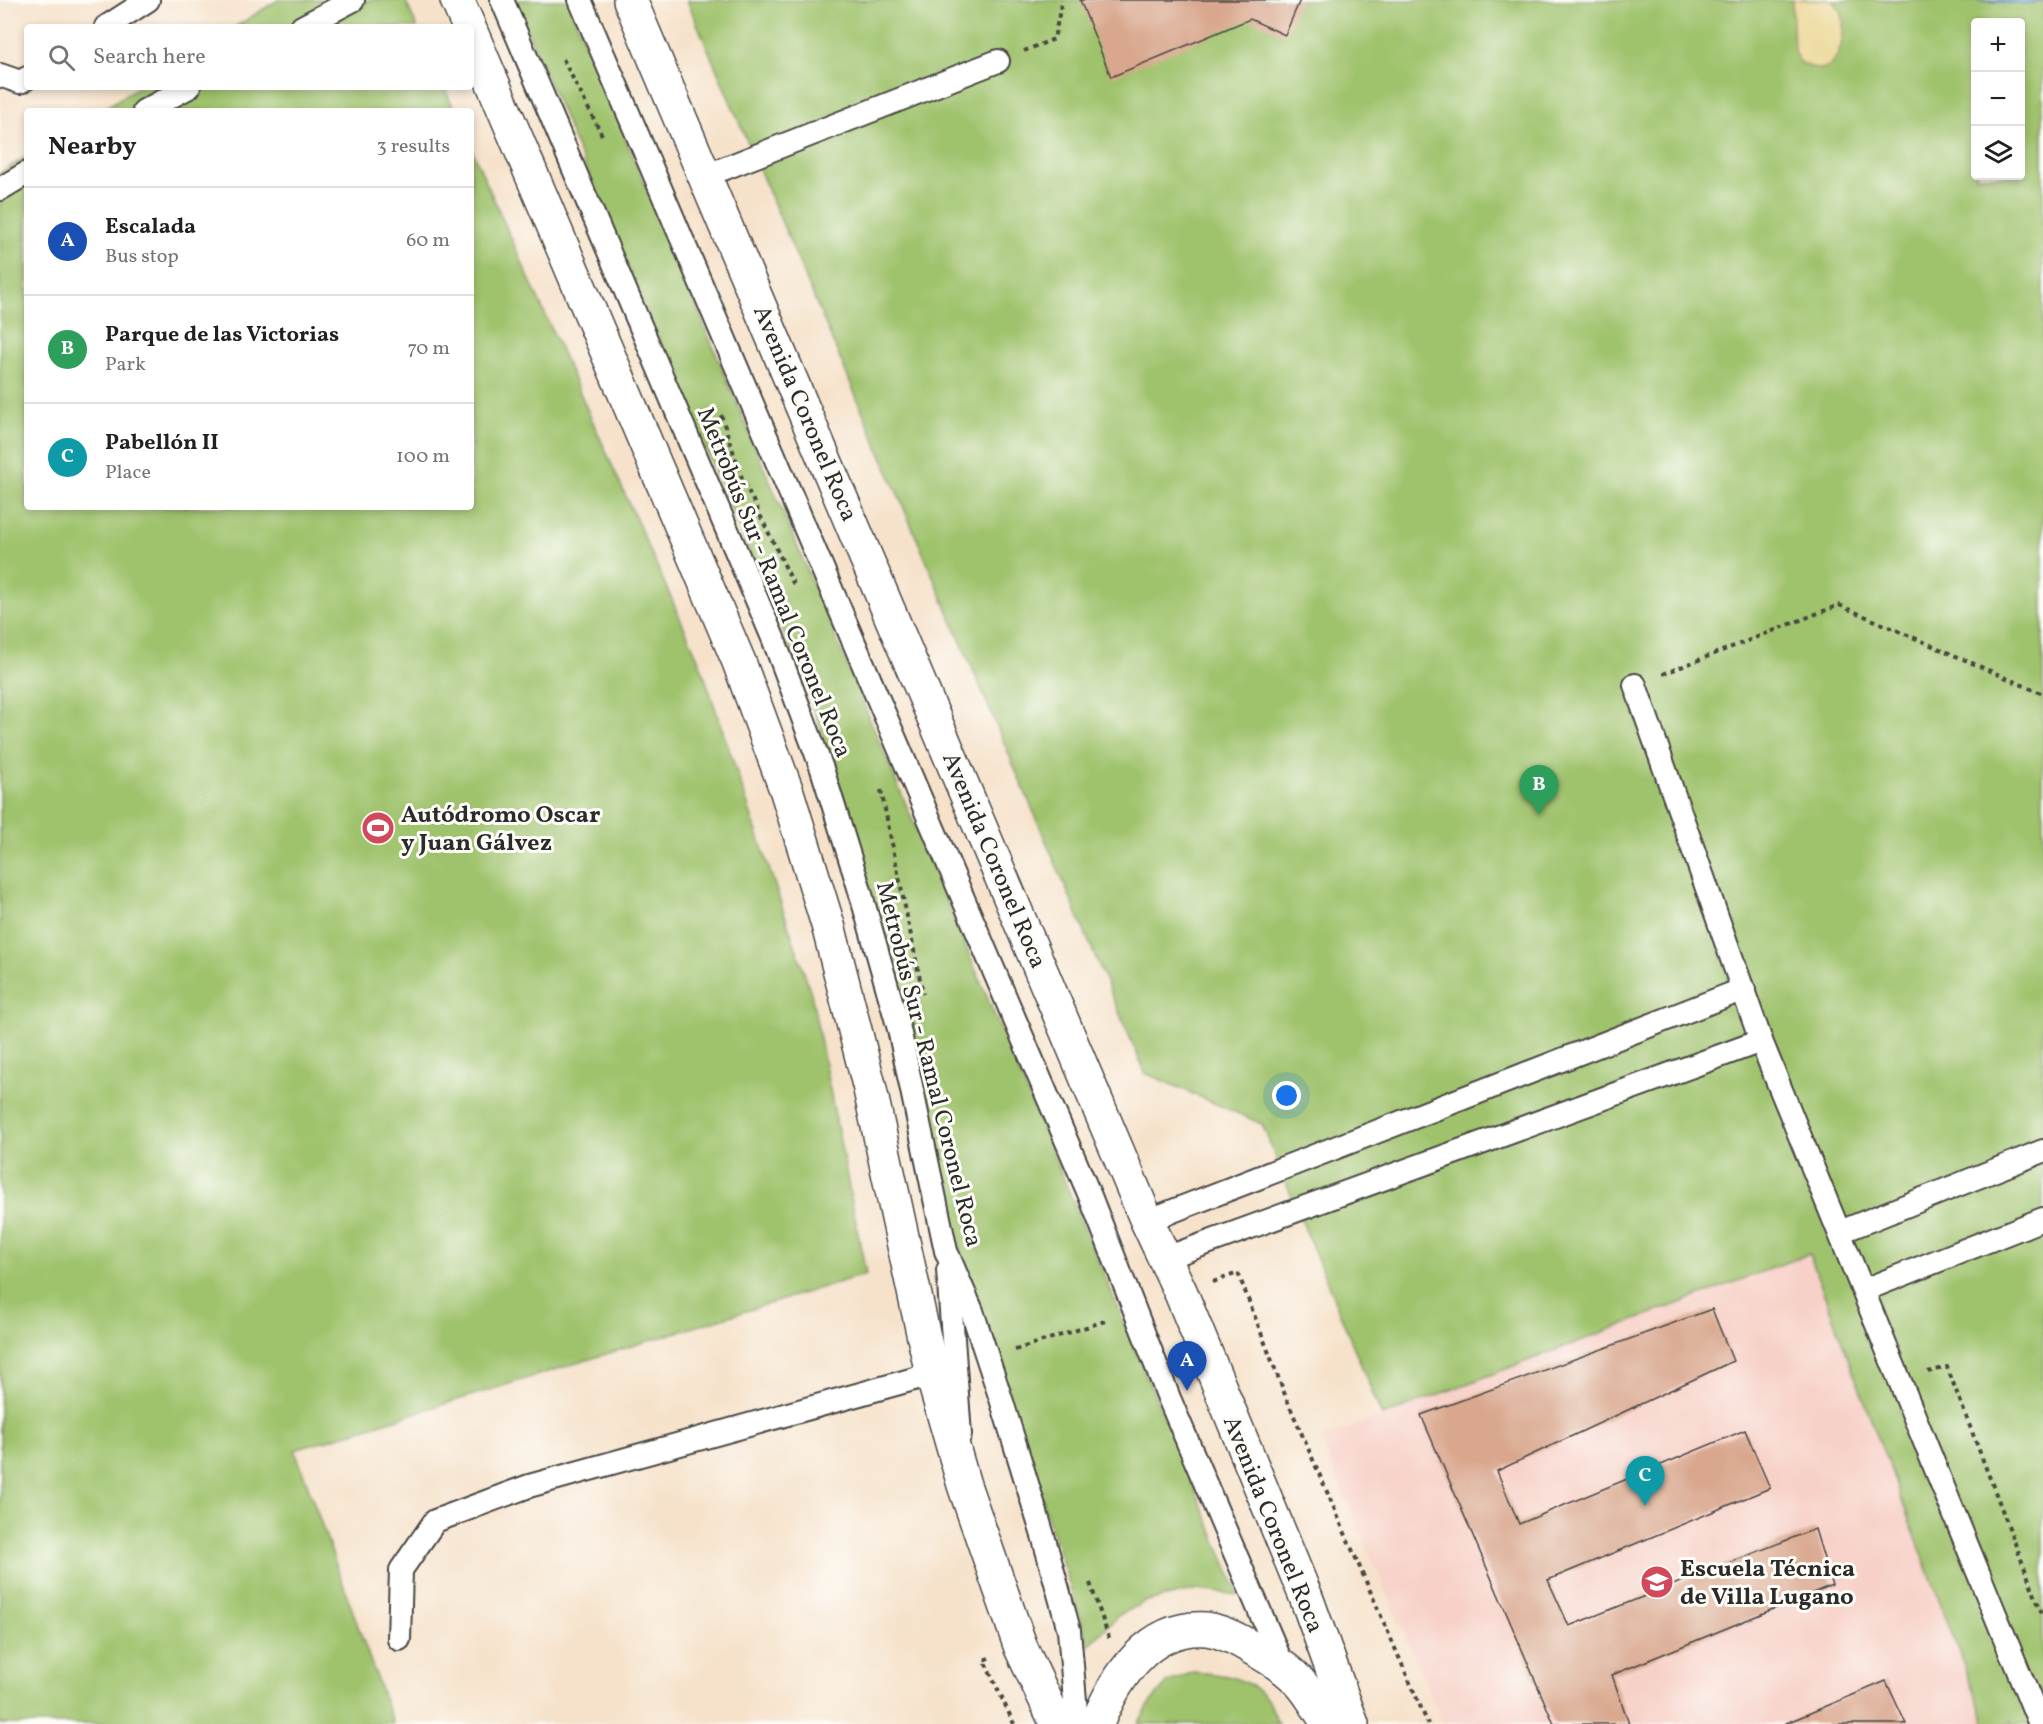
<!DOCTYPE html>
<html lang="en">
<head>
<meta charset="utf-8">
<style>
	body { margin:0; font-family:Vollkorn,serif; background:#f6f6f6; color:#202124 }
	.controls { position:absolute; right:18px; top:18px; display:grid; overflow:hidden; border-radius:6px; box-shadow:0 3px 9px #0003 }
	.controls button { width:54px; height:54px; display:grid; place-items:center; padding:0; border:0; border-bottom:2px solid #e0e0e0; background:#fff; color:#202124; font:30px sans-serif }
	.you { position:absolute; left:1287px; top:1096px; width:21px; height:21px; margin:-15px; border:4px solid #fff; border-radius:50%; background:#1a73e8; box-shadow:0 0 0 9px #1a73e833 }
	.badge { display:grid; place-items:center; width:39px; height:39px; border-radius:50%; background:#7c3aed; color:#fff; font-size:20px; font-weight:700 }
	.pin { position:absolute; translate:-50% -50px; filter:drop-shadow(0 2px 3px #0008) }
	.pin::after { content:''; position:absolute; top:32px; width:21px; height:18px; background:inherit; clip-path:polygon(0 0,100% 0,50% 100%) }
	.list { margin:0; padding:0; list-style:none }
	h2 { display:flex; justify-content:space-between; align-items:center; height:78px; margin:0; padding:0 24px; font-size:26px }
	h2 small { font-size:20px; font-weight:400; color:#757577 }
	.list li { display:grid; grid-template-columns:39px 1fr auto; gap:18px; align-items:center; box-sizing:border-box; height:108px; padding:0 24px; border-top:2px solid #e0e0e0 }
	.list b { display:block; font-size:22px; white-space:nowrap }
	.list p { margin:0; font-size:20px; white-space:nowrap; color:#757577 }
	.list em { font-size:20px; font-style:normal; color:#757577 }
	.icon { flex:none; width:33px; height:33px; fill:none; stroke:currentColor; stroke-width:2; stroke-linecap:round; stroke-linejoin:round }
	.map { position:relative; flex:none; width:2043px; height:1724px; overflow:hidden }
	.search { position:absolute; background:#fff; box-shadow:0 3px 9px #0003; left:24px; top:24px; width:450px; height:66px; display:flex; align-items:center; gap:15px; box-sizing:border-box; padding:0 21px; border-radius:6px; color:#757577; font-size:22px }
	.panel { position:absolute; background:#fff; box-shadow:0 3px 9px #0003; left:24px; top:108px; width:450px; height:402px; border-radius:6px }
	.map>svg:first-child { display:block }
	.built { fill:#f7d1c8 }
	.green { fill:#9fc26c; stroke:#65764c; stroke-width:1.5; fill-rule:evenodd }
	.sand { fill:#eeda9e; stroke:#8c8264; stroke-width:1.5 }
	.water { fill:#78b7ec; stroke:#52718c; stroke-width:1.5 }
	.building { fill:#d9a78e }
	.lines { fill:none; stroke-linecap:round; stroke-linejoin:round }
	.lane-casing { stroke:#494643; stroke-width:26 }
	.secondary-casing { stroke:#494643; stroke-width:36 }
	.path { stroke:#494643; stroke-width:4; stroke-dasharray:4.5 4.5; stroke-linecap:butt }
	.lane { stroke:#fff; stroke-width:22 }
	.secondary { stroke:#fff; stroke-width:33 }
	.labels { text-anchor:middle; stroke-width:6; stroke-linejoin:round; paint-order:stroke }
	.street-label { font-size:24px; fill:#2b2b2b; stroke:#fdfcf7 }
	.poi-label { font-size:24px; font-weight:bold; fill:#2b2b2b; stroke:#fdfcf7; text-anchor:start }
</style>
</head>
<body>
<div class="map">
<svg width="2043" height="1724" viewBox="0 0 2043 1724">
	<rect width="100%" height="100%" fill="#fdfcf7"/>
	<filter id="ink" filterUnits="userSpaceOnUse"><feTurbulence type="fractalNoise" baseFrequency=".0167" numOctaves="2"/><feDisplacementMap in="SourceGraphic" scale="12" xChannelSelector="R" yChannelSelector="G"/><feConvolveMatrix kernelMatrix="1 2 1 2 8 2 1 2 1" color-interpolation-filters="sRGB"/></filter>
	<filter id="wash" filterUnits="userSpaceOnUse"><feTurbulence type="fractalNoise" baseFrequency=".008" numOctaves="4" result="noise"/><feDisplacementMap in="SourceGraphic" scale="24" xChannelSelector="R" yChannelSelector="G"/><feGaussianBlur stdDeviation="1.35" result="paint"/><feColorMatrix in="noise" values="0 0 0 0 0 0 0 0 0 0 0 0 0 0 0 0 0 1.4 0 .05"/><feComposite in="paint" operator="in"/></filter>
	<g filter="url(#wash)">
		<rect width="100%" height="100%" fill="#f6e2cb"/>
		<!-- built -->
		<polygon class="built" points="1809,1254 1986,1724 1443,1724 1320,1439"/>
		<!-- green -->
		<g class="green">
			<polygon points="278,0 405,0 417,27 235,27"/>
			<polygon points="514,0 567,0 1239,1595 1198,1590 1146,1601 1119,1615 1089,1645 955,1233 857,838 807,687"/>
			<path d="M687 0H2043V1724H2013L2011 1721 2005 1724H1986L1809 1254 1382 1416 1262 1124 1145 1073ZM1976 22H2020V176H1976Z"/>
			<polygon points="138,87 444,87 455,111 100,111"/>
			<polygon points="471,148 700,663 811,993 866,1274 295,1450 393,1724 0,1724 0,173 27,156 27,507 471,507"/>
			<path d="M1192 1672C1220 1674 1247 1676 1266 1698 1272 1705 1275 1716 1278 1724H1138L1150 1703 1167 1683Z"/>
		</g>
		<!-- sand -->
		<path class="sand" d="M1792 0H1832C1835 3 1839 8 1841 11 1847 28 1842 70 1817 69 1812 69 1805 64 1800 62L1794 52Z"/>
		<!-- water -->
		<polygon class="water" points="1972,0 2043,0 2043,2 2022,4"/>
		<g id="blocks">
			<!-- building -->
			<g class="building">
				<polygon points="1080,0 1300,0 1285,35 1250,19 1111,77"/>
				<polygon points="1712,1309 1733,1361 1497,1471 1519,1524 1745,1430 1770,1488 1548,1580 1569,1626 1815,1529 1832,1585 1612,1675 1629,1724 1554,1724 1421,1415"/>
				<polygon points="1886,1681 1906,1724 1784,1724"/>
			</g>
		</g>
	</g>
	<g filter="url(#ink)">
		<use href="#blocks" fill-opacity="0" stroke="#494643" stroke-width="1.5"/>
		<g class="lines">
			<defs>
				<g id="lane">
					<polyline points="502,0 773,638 822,769 858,884 899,1029 946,1251 972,1311 1002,1402 1044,1539 1069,1630 1077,1724"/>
					<polyline points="580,0 1090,1196 1169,1398 1283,1666"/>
					<polyline points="106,27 148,0"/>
					<polyline points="302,27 353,0"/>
					<polyline points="0,75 20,82 27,78"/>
					<polyline points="144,111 189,87"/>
					<polyline points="705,176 998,61"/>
					<polyline points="0,189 27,173"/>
					<polyline points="1635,685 1761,1041 2040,1724"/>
					<polyline points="1147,1221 1744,989"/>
					<polyline points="1840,1232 2043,1151"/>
					<polyline points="1163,1259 1761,1041"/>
					<polyline points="948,1270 960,1435"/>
					<polyline points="1864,1290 2043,1219"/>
					<polyline points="399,1639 401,1570 435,1521 529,1486 932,1374"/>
				</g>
				<g id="secondary">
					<polyline points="457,0 469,27"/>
					<polyline points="630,0 1147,1221 1181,1293 1306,1597 1352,1724"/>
					<polyline points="471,32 739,662 787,792 828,925 869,1085 932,1374 964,1485 1021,1648 1057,1724"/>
					<path d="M1097 1724C1115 1678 1149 1625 1206 1629 1222 1631 1239 1640 1252 1648 1271 1659 1289 1669 1303 1686 1313 1698 1320 1712 1329 1724"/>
				</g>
			</defs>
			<!-- lane casing -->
			<use href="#lane" class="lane-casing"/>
			<!-- secondary casing -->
			<use href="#secondary" class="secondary-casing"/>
			<!-- path -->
			<g class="path">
				<polyline points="1024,51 1054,39 1062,0"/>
				<polyline points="563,59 602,135"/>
				<polyline points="721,415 742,478 794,585"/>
				<polyline points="1663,674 1839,605 2043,694"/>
				<polyline points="881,790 923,994"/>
				<polyline points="1213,1282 1238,1273 1287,1400 1428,1724"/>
				<polyline points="1015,1350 1108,1320"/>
				<polyline points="1928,1372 1947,1367 2043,1616"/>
				<polyline points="1090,1583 1109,1638"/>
				<polyline points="989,1658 984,1660 1014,1724"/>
			</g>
			<!-- lane -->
			<use href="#lane" class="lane"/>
			<!-- secondary -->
			<use href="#secondary" class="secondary"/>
		</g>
	</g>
	<!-- icons -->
	<defs>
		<symbol id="stadium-disc" viewBox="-11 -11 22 22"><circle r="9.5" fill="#d1495b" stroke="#fdfcf7"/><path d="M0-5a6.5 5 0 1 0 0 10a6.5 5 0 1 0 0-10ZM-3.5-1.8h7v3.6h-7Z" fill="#fff"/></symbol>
		<symbol id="school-disc" viewBox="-11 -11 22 22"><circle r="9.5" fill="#d1495b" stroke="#fdfcf7"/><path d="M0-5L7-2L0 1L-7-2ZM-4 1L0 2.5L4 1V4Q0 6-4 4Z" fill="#fff"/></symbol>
	</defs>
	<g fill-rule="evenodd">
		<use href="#stadium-disc" x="359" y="809" width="38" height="38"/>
		<use href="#school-disc" x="1638" y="1563" width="38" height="38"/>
	</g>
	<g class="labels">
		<!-- street labels -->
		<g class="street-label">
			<text transform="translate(806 413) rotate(67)" y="8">Avenida Coronel Roca</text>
			<text transform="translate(775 582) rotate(68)" y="8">Metrobús Sur - Ramal Coronel Roca</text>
			<text transform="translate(995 860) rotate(67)" y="8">Avenida Coronel Roca</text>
			<text transform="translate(930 1064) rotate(76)" y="8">Metrobús Sur - Ramal Coronel Roca</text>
			<text transform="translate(1274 1524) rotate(68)" y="8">Avenida Coronel Roca</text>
		</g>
		<!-- poi labels -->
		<g class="poi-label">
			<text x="401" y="822">Autódromo Oscar<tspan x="401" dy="28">y Juan Gálvez</tspan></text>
			<text x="1680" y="1576">Escuela Técnica<tspan x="1680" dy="28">de Villa Lugano</tspan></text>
		</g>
	</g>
</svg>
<div class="controls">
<button>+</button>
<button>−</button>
<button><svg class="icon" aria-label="layers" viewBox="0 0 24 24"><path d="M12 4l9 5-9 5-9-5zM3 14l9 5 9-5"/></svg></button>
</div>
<div class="you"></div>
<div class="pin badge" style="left:1187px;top:1391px;background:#1a4fb4">A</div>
<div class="pin badge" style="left:1539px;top:815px;background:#2e9e5b">B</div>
<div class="pin badge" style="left:1645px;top:1506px;background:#0f9aa8">C</div>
<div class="search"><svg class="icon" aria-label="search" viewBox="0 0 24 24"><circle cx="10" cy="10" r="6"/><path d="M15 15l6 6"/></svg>Search here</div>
<section class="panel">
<h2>Nearby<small>3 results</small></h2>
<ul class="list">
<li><span class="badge" style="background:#1a4fb4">A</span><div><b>Escalada</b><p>Bus stop</p></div><em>60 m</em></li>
<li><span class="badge" style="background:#2e9e5b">B</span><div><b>Parque de las Victorias</b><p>Park</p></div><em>70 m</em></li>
<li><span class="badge" style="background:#0f9aa8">C</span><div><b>Pabellón II</b><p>Place</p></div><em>100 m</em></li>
</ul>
</section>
</div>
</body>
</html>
